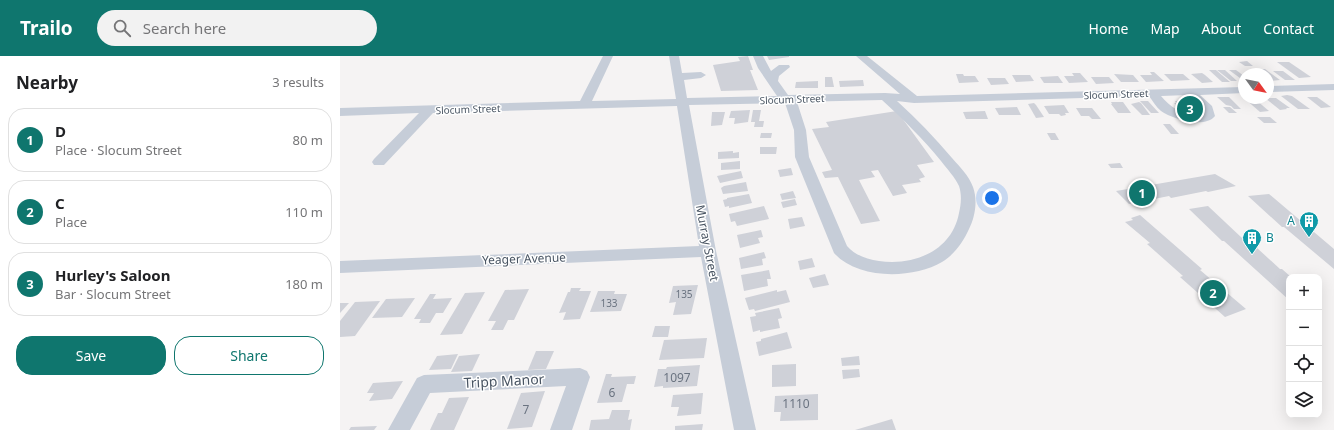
<!DOCTYPE html>
<html lang="en">
<head>
<meta charset="utf-8">
<style>
	body { margin:0; font-family:"Noto Sans",sans-serif; background:#f2f2f2; color:#202124 }
	.controls { position:absolute; right:12px; bottom:12px; display:grid; overflow:hidden; border-radius:8px; box-shadow:0 4px 16px #0002 }
	.controls button { width:36px; height:36px; display:grid; place-items:center; padding:0; border:0; border-bottom:1px solid #e0e0e0; background:#fff; color:#202124; font:20px sans-serif }
	.compass { position:absolute; left:898px; top:12px; width:36px; height:36px; border-radius:50%; background:#fff; box-shadow:0 4px 16px #0002; rotate:123deg }
	.you { position:absolute; left:652px; top:142px; width:14px; height:14px; margin:-10px; border:3px solid #fff; border-radius:50%; background:#1a73e8; box-shadow:0 0 0 6px #1a73e833 }
	.badge { display:grid; place-items:center; width:26px; height:26px; border-radius:50%; background:#0f766e; color:#fff; font-size:13px; font-weight:700 }
	.pin { position:absolute; translate:-50% -50%; border:2px solid #fff; box-shadow:0 1px 4px #0006 }
	.list { margin:0; padding:0; list-style:none }
	h2 { display:flex; justify-content:space-between; align-items:center; height:52px; margin:0; padding:0 16px; font-size:17px }
	h2 small { font-size:13px; font-weight:400; color:#757577 }
	.list li { display:grid; grid-template-columns:26px 1fr auto; gap:12px; align-items:center; box-sizing:border-box; height:64px; margin:0 8px 8px; padding:0 8px; border:1px solid #e0e0e0; border-radius:16px }
	.list b { display:block; font-size:15px; white-space:nowrap }
	.list p { margin:0; font-size:13px; white-space:nowrap; color:#757577 }
	.list em { font-size:13px; font-style:normal; color:#757577 }
	.actions { display:flex; gap:8px; padding:12px 16px }
	.actions a { flex:1; padding:9px 0; border:1px solid #0f766e; border-radius:16px; text-align:center; font-size:14px; color:#0f766e }
	.actions .main { background:#0f766e; color:#fff }
	.icon { flex:none; width:22px; height:22px; fill:none; stroke:currentColor; stroke-width:2; stroke-linecap:round; stroke-linejoin:round }
	.map { position:relative; flex:none; width:994px; height:374px; overflow:hidden }
	header { display:flex; align-items:center; gap:24px; box-sizing:border-box; height:56px; padding:0 20px; background:#0f766e; color:#fff }
	header strong { font-size:19px }
	nav { display:flex; gap:22px; margin-inline-start:auto; font-size:14px }
	.search { width:280px; height:36px; background:#f2f2f2; display:flex; align-items:center; gap:10px; box-sizing:border-box; padding:0 14px; border-radius:22px; color:#757577; font-size:15px }
	main { display:flex }
	aside { flex:1; background:#fff }
	.map>svg:first-child { display:block }
	.building { fill:#cfd1d8 }
	.lines { fill:none; stroke-linecap:round; stroke-linejoin:round }
	.minor { fill:#c6cdd8; fill-rule:evenodd }
	.labels { text-anchor:middle; stroke-width:3; stroke-linejoin:round; paint-order:stroke }
	.far-street-label { font-size:10px; fill:#485462; stroke:#fff }
	.number-label { font-size:10px; fill:#6a7380 }
	.culture-label { font-size:12px; fill:#0d838f; stroke:#fff; text-anchor:end }
	.street-label { font-size:12px; fill:#485462; stroke:#fff }
	.near-number-label { font-size:12px; fill:#6a7380 }
	.near-street-label { font-size:14px; fill:#485462; stroke:#fff }
</style>
</head>
<body>
<header>
<strong>Trailo</strong>
<div class="search"><svg class="icon" aria-label="search" viewBox="0 0 24 24"><circle cx="10" cy="10" r="6"/><path d="M15 15l6 6"/></svg>Search here</div>
<nav><a>Home</a><a>Map</a><a>About</a><a>Contact</a></nav>
</header>
<main>
<aside>
<h2>Nearby<small>3 results</small></h2>
<ul class="list">
<li><span class="badge">1</span><div><b>D</b><p>Place · Slocum Street</p></div><em>80 m</em></li>
<li><span class="badge">2</span><div><b>C</b><p>Place</p></div><em>110 m</em></li>
<li><span class="badge">3</span><div><b>Hurley's Saloon</b><p>Bar · Slocum Street</p></div><em>180 m</em></li>
</ul>
<div class="actions"><a class="main">Save</a><a>Share</a></div>
</aside>
<div class="map">
<svg width="994" height="374" viewBox="0 0 994 374">
	<rect width="100%" height="100%" fill="#f5f3f3"/>
	<!-- building -->
	<g class="building">
		<polygon points="408,0 413,14 410,14 418,34 381,35 373,9 400,5 398,1"/>
		<polygon points="427,0 449,0 449,1 429,4"/>
		<polygon points="907,5 913,10 905,10 899,6"/>
		<polygon points="937,6 949,6 971,21 959,22"/>
		<polygon points="917,13 925,13 940,24 929,25 928,18 923,18"/>
		<polygon points="869,14 876,14 890,26 882,26"/>
		<polygon points="877,14 885,14 897,25 891,25"/>
		<polygon points="889,14 896,14 904,20 904,25"/>
		<polygon points="933,15 943,15 955,24 945,24"/>
		<polygon points="810,16 814,16 824,25 806,26 800,19 812,19"/>
		<polygon points="732,17 740,17 748,26 729,27 724,20 734,20"/>
		<polygon points="862,17 865,19 873,26 862,27 851,18"/>
		<polygon points="616,18 623,18 624,20 635,20 639,26 619,27"/>
		<polygon points="774,18 793,19 799,26 781,26"/>
		<polygon points="824,18 843,18 850,24 831,25"/>
		<polygon points="672,19 690,19 694,25 676,26"/>
		<polygon points="718,20 723,27 704,27 700,21"/>
		<polygon points="485,21 492,21 494,31 485,31"/>
		<polygon points="751,21 769,21 774,27 756,28"/>
		<polygon points="647,22 665,22 669,28 651,29"/>
		<polygon points="523,24 524,30 500,31 499,25"/>
		<polygon points="478,25 478,32 455,32 456,26"/>
		<polygon points="947,39 952,40 970,53 958,53 941,40"/>
		<polygon points="877,41 889,41 901,53 894,53 891,50 886,49"/>
		<polygon points="967,41 977,41 991,51 981,52"/>
		<polygon points="904,42 916,44 929,55 920,56"/>
		<polygon points="925,42 936,42 950,52 946,52 947,53 940,54"/>
		<polygon points="848,44 860,56 846,57 834,47 836,47 835,45"/>
		<polygon points="800,45 808,45 819,57 811,57"/>
		<polygon points="771,46 783,46 791,57 778,57 771,48 772,48"/>
		<polygon points="799,46 801,47 810,59 802,59 791,48"/>
		<polygon points="694,47 696,49 704,61 696,62 688,48"/>
		<polygon points="724,49 729,57 725,57 726,59 721,60 719,58 709,58 704,50"/>
		<polygon points="677,51 681,59 659,59 655,52"/>
		<polygon points="883,51 890,51 897,57 889,57"/>
		<polygon points="736,52 752,52 761,63 752,63 749,60 741,60"/>
		<polygon points="410,54 408,66 394,68 395,62 389,62 391,55"/>
		<polygon points="413,54 421,54 419,65 424,65 423,71 414,71 415,66 411,66"/>
		<polygon points="557,55 594,106 577,109 585,121 579,123 581,126 562,129 567,137 553,140 538,114 531,115 535,121 519,124 540,165 521,168 498,121 485,122 482,116 492,114 472,73 489,71 486,66"/>
		<polygon points="645,55 648,63 626,63 623,56"/>
		<polygon points="372,56 385,56 382,69 371,70"/>
		<polygon points="917,61 930,61 937,67 924,67"/>
		<polygon points="823,68 830,68 839,78 831,78"/>
		<polygon points="421,77 432,77 431,82 420,82"/>
		<polygon points="707,77 715,77 719,84 711,84"/>
		<polygon points="420,91 437,91 436,98 420,98"/>
		<polygon points="393,95 393,97 399,96 399,102 378,103 378,96"/>
		<polygon points="400,105 400,113 381,114 381,107"/>
		<polygon points="780,107 783,112 771,112 768,108"/>
		<polygon points="451,112 453,119 440,121 438,114"/>
		<polygon points="401,115 403,122 380,127 377,120"/>
		<polygon points="875,118 896,130 868,136 866,135 831,142 829,140 789,148 776,135"/>
		<polygon points="406,126 408,135 383,138 381,132 384,130"/>
		<polygon points="453,135 456,142 442,144 440,138"/>
		<polygon points="409,138 412,147 389,152 389,150 385,151 383,144 387,143 387,142"/>
		<polygon points="929,138 994,193 994,213 944,171 942,171 908,140"/>
		<polygon points="455,143 457,149 443,152 441,146"/>
		<polygon points="424,150 429,163 397,170 395,165 391,166 389,158"/>
		<polygon points="868,150 902,182 905,181 940,213 942,213 951,221 949,221 949,244 884,185 882,185 849,153"/>
		<polygon points="800,159 862,213 860,214 906,253 885,261 840,221 843,220 807,188 810,187 785,166 793,164 791,162"/>
		<polygon points="462,161 465,170 450,173 448,163"/>
		<polygon points="421,174 423,181 418,182 420,187 400,192 397,179"/>
		<polygon points="424,196 426,202 422,203 423,209 401,213 399,202"/>
		<polygon points="472,202 475,211 460,214 458,205"/>
		<polygon points="429,214 431,223 427,223 428,230 404,235 401,219"/>
		<polygon points="485,218 489,229 473,232 469,222"/>
		<polygon points="358,229 351,258 333,259 336,246 329,247 333,230"/>
		<polygon points="231,232 241,232 239,235 251,235 240,263 223,264 226,256 219,257 228,236 230,236"/>
		<polygon points="189,233 174,264 168,264 163,274 151,274 156,265 148,265 165,234"/>
		<polygon points="437,234 437,236 446,234 450,246 415,255 414,253 409,254 405,242"/>
		<polygon points="258,235 275,235 274,238 287,238 281,255 250,256"/>
		<polygon points="145,236 122,278 100,279 125,237"/>
		<polygon points="90,238 96,238 93,243 112,242 103,257 96,257 90,267 79,267 81,263 74,263"/>
		<polygon points="75,242 62,261 32,262 46,243"/>
		<polygon points="40,245 15,280 0,281 0,265 15,246"/>
		<polygon points="0,247 9,247 0,257"/>
		<polygon points="439,252 442,262 438,263 440,272 420,276 420,274 413,276 410,261 416,260 415,257"/>
		<polygon points="315,270 330,270 328,281 312,281"/>
		<polygon points="447,276 452,292 419,300 416,286 421,285 421,283"/>
		<polygon points="367,282 364,302 319,304 324,284"/>
		<polygon points="196,295 214,295 206,313 188,314"/>
		<polygon points="118,298 111,313 89,314 97,300"/>
		<polygon points="140,298 132,315 111,316 119,300"/>
		<polygon points="519,300 520,309 502,310 501,302"/>
		<polygon points="456,308 456,330 432,331 432,309"/>
		<polygon points="360,309 357,330 323,332 323,330 314,331 318,313 326,313 327,311"/>
		<polygon points="519,313 520,321 503,323 502,314"/>
		<polygon points="266,318 272,318 271,321 296,320 294,328 287,328 282,346 257,347"/>
		<polygon points="63,325 52,343 29,345 34,337 27,337 33,327"/>
		<polygon points="205,335 192,371 167,373 181,337"/>
		<polygon points="363,337 361,358 337,360 339,351 331,351 333,339"/>
		<polygon points="478,338 478,364 440,365 441,356 434,356 435,340"/>
		<polygon points="129,341 114,374 90,374 98,357 102,357 109,342"/>
		<polygon points="272,354 290,354 288,364 292,363 290,374 249,374 251,364 269,363"/>
		<polygon points="552,363 556,374 515,374"/>
		<polygon points="363,368 362,374 335,374 335,370"/>
		<polygon points="37,370 34,374 9,374 11,371"/>
	</g>
	<g class="lines">
		<!-- minor -->
		<g class="minor">
			<path d="M263 0H273L252 45 336 43 329 0H339L342 17 361 16 366 19 361 22 344 24 347 42 437 40 418 12 413 0H423L431 15 439 9H449L450 11 439 20 438 25 448 39 545 37 560 38 516 0H527L577 40 904 31V37L860 39 872 50 875 60C865 73 832 63 821 55 816 51 813 45 809 40L574 47 557 45C577 63 595 82 612 102 620 111 629 120 633 131 638 145 635 161 629 173 623 186 615 198 602 206 573 223 518 224 494 197L455 101 454 74 445 47 349 49 376 195 416 374H394L361 201 0 217V205L359 190 337 50 93 57 44 109H34L32 106 34 103 79 57 0 60V52L240 45ZM848 39 862 54 863 58C846 62 831 52 821 40ZM542 44C563 63 583 83 601 105 607 113 615 121 619 130 622 139 621 149 619 157 612 195 574 210 539 205 527 203 516 200 507 190L469 101 466 74 457 46Z"/>
			<polygon points="994,28 994,34 928,36 928,30"/>
			<polygon points="240,312 247,315 250,321 232,374 210,374 226,330 90,337 70,374 48,374 77,322 84,319"/>
		</g>
	</g>
	<!-- icons -->
	<defs>
		<symbol id="building-pin" viewBox="-11 -11 22 30"><path d="M0 17L-7.5 6A9.5 9.5 0 1 1 7.5 6Z" fill="#0f9aa8" stroke="#fff"/><path d="M-4-6H4V6H1V3H-1V6H-4ZM-2.5-4.3h1.7v1.8h-1.7ZM.8-4.3h1.7v1.8H.8ZM-2.5-1h1.7V.8h-1.7ZM.8-1h1.7V.8H.8Z" fill="#fff"/></symbol>
	</defs>
	<g fill-rule="evenodd">
		<use href="#building-pin" x="958" y="154" width="22" height="30"/>
		<use href="#building-pin" x="901" y="171" width="22" height="30"/>
	</g>
	<g class="labels">
		<!-- far-street labels -->
		<g class="far-street-label">
			<text transform="translate(776 38) rotate(-2)" y="4">Slocum Street</text>
			<text transform="translate(452 43) rotate(-2)" y="4">Slocum Street</text>
			<text transform="translate(128 53) rotate(-2)" y="4">Slocum Street</text>
		</g>
		<!-- number labels -->
		<g class="number-label">
			<text x="344" y="242">135</text>
			<text x="269" y="251">133</text>
		</g>
		<!-- culture labels -->
		<g class="culture-label">
			<text x="955" y="169">A</text>
			<text x="926" y="186" text-anchor="start">B</text>
		</g>
		<!-- street labels -->
		<g class="street-label">
			<text transform="translate(367 187) rotate(79)" y="4">Murray Street</text>
			<text transform="translate(184 203) rotate(-2)" y="4">Yeager Avenue</text>
		</g>
		<!-- near-number labels -->
		<g class="near-number-label">
			<text x="337" y="326">1097</text>
			<text x="272" y="341">6</text>
			<text x="456" y="352">1110</text>
			<text x="186" y="358">7</text>
		</g>
		<!-- near-street labels -->
		<g class="near-street-label">
			<text transform="translate(164 325) rotate(-3)" y="5">Tripp Manor</text>
		</g>
	</g>
</svg>
<div class="controls">
<button>+</button>
<button>−</button>
<button><svg class="icon" aria-label="locate" viewBox="0 0 24 24"><circle cx="12" cy="12" r="6"/><path d="M12 2v4M12 18v4M2 12h4M18 12h4"/></svg></button>
<button><svg class="icon" aria-label="layers" viewBox="0 0 24 24"><path d="M12 4l9 5-9 5-9-5zM3 14l9 5 9-5"/></svg></button>
</div>
<svg class="compass" viewBox="-18 -18 36 36"><path d="M0-13l5 13h-10z" fill="#e53935"/><path d="M0 13l5-13h-10z" fill="#757577"/></svg>
<div class="you"></div>
<div class="pin badge" style="left:802px;top:137px">1</div>
<div class="pin badge" style="left:873px;top:237px">2</div>
<div class="pin badge" style="left:850px;top:53px">3</div>
</div>
</main>
</body>
</html>
